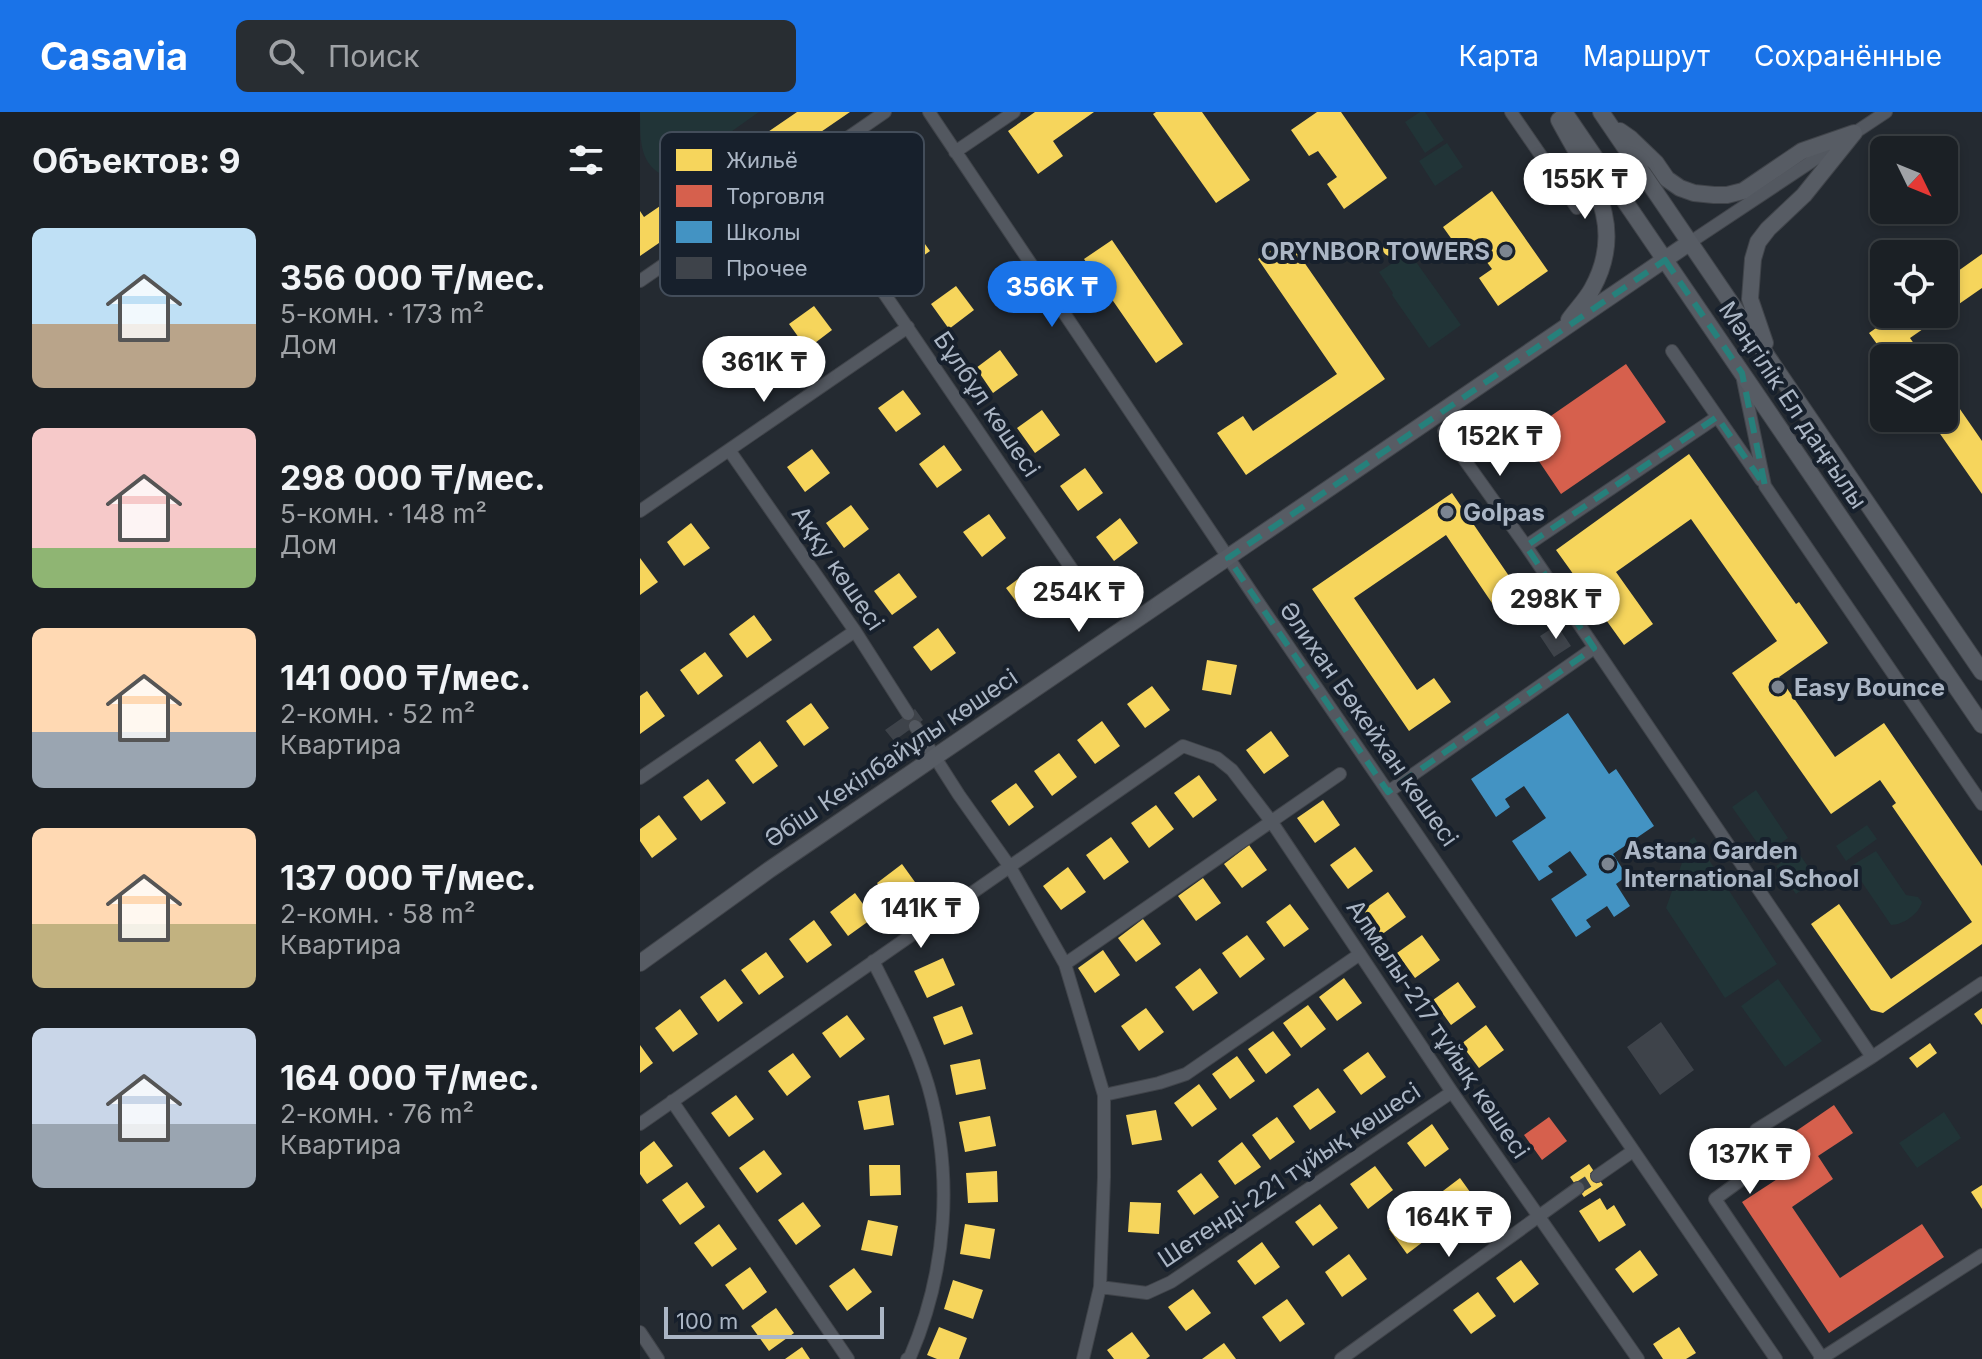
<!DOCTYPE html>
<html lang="ru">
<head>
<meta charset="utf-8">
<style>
	body { margin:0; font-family:Inter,sans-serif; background:#282d32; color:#f1f3f6; height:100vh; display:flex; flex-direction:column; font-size:30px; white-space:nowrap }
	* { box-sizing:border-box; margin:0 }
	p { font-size:26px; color:#a0a3a7 }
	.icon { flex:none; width:44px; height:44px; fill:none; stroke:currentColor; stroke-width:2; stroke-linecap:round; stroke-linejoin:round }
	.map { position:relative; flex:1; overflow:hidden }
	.sheet { display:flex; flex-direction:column; background:#1b2025; width:640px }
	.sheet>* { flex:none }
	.needle { width:52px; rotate:133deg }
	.fabs { position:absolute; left:1230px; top:24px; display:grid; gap:16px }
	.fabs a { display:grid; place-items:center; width:88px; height:88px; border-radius:12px; background:#1b2025; box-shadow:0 4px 12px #0003,0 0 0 2px #393e42; font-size:40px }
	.scale { position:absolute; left:24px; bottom:20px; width:220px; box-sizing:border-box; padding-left:8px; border:4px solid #abb6c5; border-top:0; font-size:22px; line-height:28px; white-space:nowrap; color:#abb6c5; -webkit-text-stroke:6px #17202c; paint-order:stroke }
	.price { position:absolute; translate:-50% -68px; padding:0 18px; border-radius:28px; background:#fff; color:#222; font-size:26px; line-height:52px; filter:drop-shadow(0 2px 4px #0008) }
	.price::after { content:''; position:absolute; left:50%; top:48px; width:24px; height:18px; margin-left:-12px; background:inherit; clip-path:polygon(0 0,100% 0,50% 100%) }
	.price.current { background:#1a73e8; color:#fff }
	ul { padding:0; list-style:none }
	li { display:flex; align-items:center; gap:24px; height:200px; padding:0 32px }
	li span { display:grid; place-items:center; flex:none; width:224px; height:160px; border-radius:12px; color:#555 }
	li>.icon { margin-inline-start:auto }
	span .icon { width:96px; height:96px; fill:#fffc; stroke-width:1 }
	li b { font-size:34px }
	h2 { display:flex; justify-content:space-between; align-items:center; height:96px; padding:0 32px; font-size:34px }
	header { display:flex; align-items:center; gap:48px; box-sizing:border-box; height:112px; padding:0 40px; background:#1a73e8; color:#fff }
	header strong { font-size:38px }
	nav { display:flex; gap:44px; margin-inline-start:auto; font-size:28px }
	.search { width:560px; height:72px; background:#282d32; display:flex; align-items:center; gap:20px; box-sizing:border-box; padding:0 28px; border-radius:12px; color:#a0a3a7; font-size:30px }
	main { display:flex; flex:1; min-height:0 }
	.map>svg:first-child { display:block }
</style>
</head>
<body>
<header>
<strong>Casavia</strong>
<div class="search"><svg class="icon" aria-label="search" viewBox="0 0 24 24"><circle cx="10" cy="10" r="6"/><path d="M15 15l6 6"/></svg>Поиск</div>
<nav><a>Карта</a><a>Маршрут</a><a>Сохранённые</a></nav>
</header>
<main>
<section class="sheet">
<h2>Объектов: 9<svg class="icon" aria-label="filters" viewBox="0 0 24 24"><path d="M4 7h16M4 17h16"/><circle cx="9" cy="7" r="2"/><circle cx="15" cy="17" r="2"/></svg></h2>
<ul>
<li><span style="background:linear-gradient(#bfe0f5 60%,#b9a48a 0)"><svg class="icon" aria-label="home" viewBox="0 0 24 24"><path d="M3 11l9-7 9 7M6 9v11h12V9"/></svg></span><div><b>356 000 ₸/мес.</b><p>5-комн. · 173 m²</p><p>Дом</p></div></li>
<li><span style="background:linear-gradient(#f6c9c9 75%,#8fb573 0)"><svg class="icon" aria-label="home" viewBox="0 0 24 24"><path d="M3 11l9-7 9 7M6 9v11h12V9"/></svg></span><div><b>298 000 ₸/мес.</b><p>5-комн. · 148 m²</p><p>Дом</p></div></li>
<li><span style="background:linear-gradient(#ffd9b3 65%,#9aa5b1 0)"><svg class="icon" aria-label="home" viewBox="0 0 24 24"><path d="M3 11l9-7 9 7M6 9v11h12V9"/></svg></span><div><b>141 000 ₸/мес.</b><p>2-комн. · 52 m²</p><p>Квартира</p></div></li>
<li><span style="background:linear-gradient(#ffd9b3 60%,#c2b280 0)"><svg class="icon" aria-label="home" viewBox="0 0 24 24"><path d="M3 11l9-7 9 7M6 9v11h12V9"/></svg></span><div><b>137 000 ₸/мес.</b><p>2-комн. · 58 m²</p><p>Квартира</p></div></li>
<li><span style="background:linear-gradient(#c9d6e8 60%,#9aa5b1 0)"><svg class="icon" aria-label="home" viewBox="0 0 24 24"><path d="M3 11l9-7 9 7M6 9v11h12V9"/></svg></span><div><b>164 000 ₸/мес.</b><p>2-комн. · 76 m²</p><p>Квартира</p></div></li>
</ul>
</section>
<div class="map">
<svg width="1342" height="1247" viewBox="0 0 1342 1247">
	<rect width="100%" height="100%" fill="#242a31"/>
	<path fill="#213437" d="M0,0H119L27,65C0,54 0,31 0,0Z
		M780,0H785L804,28L785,41L765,10Z
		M807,31L823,55L795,74L779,49Z
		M769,140L821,213L789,236L752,183L753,181L739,160Z
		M1116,678L1148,726L1125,742L1092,695Z
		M1227,713L1237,727L1206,749L1196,734Z
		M1054,725L1137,852L1085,886L1026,796L1050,728Z
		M1157,739L1177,767L1156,782L1136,754Z
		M1236,739L1266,783L1278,785L1282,790C1279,802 1263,813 1251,813L1211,754Z
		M1138,867L1182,929L1145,955L1101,894Z
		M1304,1000L1321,1026L1277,1056L1259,1031Z"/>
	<path fill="#f6d55c" d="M157,0H210L0,144V99L4,105Z
		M395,0H454L413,29L423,44L398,62L368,19Z
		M516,0H562L610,68L576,91L513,2Z
		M677,0H701L747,66L704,97L687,72L697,65L678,39L669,44L651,18Z
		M852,79L908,159L858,194L839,166L852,157L835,134L823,143L803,115Z
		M272,114L290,139L265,157L247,133Z
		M648,127L745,267L606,363L577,321L603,304L613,319L697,262L618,147Z
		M472,128L543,232L516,251L444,147Z
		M743 137a7 7 0 1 1 14 0a7 7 0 1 1-14 0Z
		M1342,142V176L1270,226L1284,246H1247L1229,221L1256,202H1304V169Z
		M316,174L334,198L309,217L291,192Z
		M174,194L192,218L167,237L149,212Z
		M121,233L139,258L114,276L96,251Z
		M360,238L378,263L353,281L336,256Z
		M1304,274L1342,329V382L1289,306H1304Z
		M263,278L281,302L256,320L238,296Z
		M402,298L420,323L395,341L377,316Z
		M304,333L322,358L297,376L279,352Z
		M172,337L190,361L165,380L147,355Z
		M1049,342L1156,492L1159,490L1188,531L1139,565L1195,645L1244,611L1342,754V832L1243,901L1231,898L1171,812L1199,792L1251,867L1332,810L1252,694L1256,691L1240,668L1191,702L1092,561L1137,529L1051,407L976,460L1013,512L984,533L916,438Z
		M445,356L463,381L438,399L420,374Z
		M812,381L880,480L856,497L806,423L714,486L777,578L794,566L811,590L769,619L672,477Z
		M211,393L229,417L204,436L186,411Z
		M349,402L366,426L342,445L323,420Z
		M480,406L498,431L474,449L456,425Z
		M51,411L70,436L44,454L27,430Z
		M0,446L18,470L0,483Z
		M391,457L409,482L384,500L366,476Z
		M259,461L277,485L252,503L234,479Z
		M114,503L132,528L107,546L89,522Z
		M298,516L316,541L291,559L273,535Z
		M65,540L83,564L58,583L40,558Z
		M567,548L597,553L591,583L562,578Z
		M512,574L530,598L505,616L487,592Z
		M7,579L25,604L0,622V584Z
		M171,591L189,616L164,634L146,609Z
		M462,609L480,634L455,652L437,628Z
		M631,619L649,644L624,662L606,638Z
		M120,629L138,654L113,672L95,648Z
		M419,641L437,665L412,684L394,659Z
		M559,663L577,688L553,706L534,681Z
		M68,667L86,691L61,709L43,685Z
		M376,671L394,695L369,714L351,689Z
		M683,688L700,713L675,731L657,706Z
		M516,693L534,717L509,736L491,711Z
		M19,703L37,727L12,746L0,729V717Z
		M471,725L489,750L464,768L446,743Z
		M609,733L627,758L602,776L584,752Z
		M715,735L733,759L708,777L690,753Z
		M262,752L280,777L255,795L237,771Z
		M428,755L446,780L421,798L403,774Z
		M563,766L581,791L556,809L538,784Z
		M748,780L766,805L741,823L723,798Z
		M215,781L233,806L208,824L190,800Z
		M650,792L669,817L644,835L626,810Z
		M503,807L521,832L496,850L478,826Z
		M174,808L192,833L167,851L149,827Z
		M607,823L625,847L600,866L582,841Z
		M782,823L800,848L775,866L757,841Z
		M463,838L480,863L455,881L438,856Z
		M126,840L144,865L119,883L101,858Z
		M303,846L315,873L287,886L274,859Z
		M560,856L578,881L553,899L535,875Z
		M704,866L722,891L697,909L679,885Z
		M85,867L103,891L78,910L60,885Z
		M818,870L836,895L811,913L793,888Z
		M668,893L686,917L661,936L643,911Z
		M322,894L333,922L304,933L293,905Z
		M506,896L524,920L499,939L481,914Z
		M1342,896V913L1334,902Z
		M40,897L58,922L33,940L15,916Z
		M207,903L225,927L200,946L182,921Z
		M846,913L864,938L839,956L821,932Z
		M633,919L651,943L626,962L608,937Z
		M1290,931L1297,941L1277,956L1269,946Z
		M0,933L13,951L0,961Z
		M728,940L746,965L721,983L703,958Z
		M153,941L171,965L147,984L128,959Z
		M597,944L615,969L590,987L572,962Z
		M340,947L346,977L316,983L310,953Z
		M559,972L577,997L552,1015L534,991Z
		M678,976L696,1000L670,1018L653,994Z
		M96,983L114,1007L89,1025L71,1001Z
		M249,983L254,1013L224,1018L218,989Z
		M516,998L522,1028L492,1033L486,1003Z
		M350,1004L356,1034L325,1040L319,1010Z
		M637,1005L655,1030L630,1048L612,1023Z
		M792,1012L809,1037L785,1055L767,1031Z
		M14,1029L33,1054L7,1072L0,1062V1040Z
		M602,1030L621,1055L595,1073L578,1049Z
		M124,1038L142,1062L117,1081L99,1056Z
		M949,1052L963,1073L944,1085L930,1065Z
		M229,1053H260L261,1083L230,1084Z
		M735,1054L753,1078L728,1097L710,1072Z
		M357,1059L358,1090L328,1091L326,1061Z
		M561,1061L579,1085L554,1103L537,1079Z
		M820,1066L838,1091L813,1109L795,1085Z
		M47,1070L65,1095L40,1113L22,1088Z
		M1342,1073V1097L1331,1080Z
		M960,1086L967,1098L974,1093L986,1113L959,1130L939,1099Z
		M163,1090L181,1114L156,1133L138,1108Z
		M490,1090L521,1091L519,1122L488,1120Z
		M680,1092L698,1116L673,1134L655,1110Z
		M774,1099L792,1123L767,1142L749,1117Z
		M228,1108L258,1114L252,1144L221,1138Z
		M79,1112L97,1137L72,1155L54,1131Z
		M325,1112L355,1117L350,1147L320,1142Z
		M622,1130L640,1155L615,1173L597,1149Z
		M1000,1138L1018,1163L993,1181L975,1157Z
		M709,1142L727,1167L702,1185L685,1160Z
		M881,1148L899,1172L874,1191L856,1166Z
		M110,1155L127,1180L103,1198L85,1173Z
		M214,1156L232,1180L207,1199L189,1174Z
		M313,1168L343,1178L333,1207L304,1197Z
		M553,1177L571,1201L546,1219L528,1195Z
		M838,1180L856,1204L831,1222L813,1198Z
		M647,1187L665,1212L640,1230L622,1205Z
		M136,1196L154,1221L129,1239L111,1214Z
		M299,1215L327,1226L319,1247H297L287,1243Z
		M1039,1215L1056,1241L1046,1247H1023L1013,1232Z
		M492,1220L510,1244L506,1247H474L467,1238Z
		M584,1231L596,1247H562Z
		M162,1235L170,1247H145Z"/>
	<path fill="#d6604d" d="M986,252L1026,310L921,382L882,324Z
		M1194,993L1213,1021L1178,1044L1193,1067L1152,1095L1200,1166L1282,1112L1304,1145L1189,1221L1102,1090L1162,1051L1146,1026Z
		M909,1005L927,1029L902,1048L884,1023Z"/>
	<path fill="#4393c3" d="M928,601L969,662L976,657L1014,714L973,742L987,764L976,772L990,794L974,805L967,794L946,808L951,815L936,825L911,787L947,763L930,739L908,754L913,760L899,769L872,729L906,706L884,674L865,687L870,695L856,705L831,667Z"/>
	<path fill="#3e434a" d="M917,513L931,534L914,545L900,524Z
		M275,597L283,608L254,629L245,618Z
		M1021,910L1054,958L1020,983L987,935Z"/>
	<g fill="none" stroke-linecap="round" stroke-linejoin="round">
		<path stroke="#383f47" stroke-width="12" stroke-dasharray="12 6" stroke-linecap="butt" d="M938,1076L957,1064"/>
		<g stroke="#40444a" stroke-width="14">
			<path id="street" d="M289,0L614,484L1136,1247
				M871,0L937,96
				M315,40L374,0
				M1049,131L1246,0
				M214,137L442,472
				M0,169L245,0
				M1032,239L1121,368
				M1103,268L1125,374L1342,692
				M1077,305L886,434L1232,945
				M804,319L886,434
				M89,338L215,519L268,602
				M0,399L268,215
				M275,614L319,683L370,755L425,852L464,983V1065L460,1175L443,1247
				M0,666L215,519
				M748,680L954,536
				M233,849C253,889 275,930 288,973C314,1063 307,1159 270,1245L267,1247
				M425,852L700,662
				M464,983L519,971L546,962L720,842
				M32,989L208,1247
				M0,1012L543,634L577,646L592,658L631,709L812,980L998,1247
				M957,1064L993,1039
				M460,1175L507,1181L531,1170L812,980
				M0,1220L18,1247
				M1182,1246L1342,1143
				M701,1247L938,1076
				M1180,1247L1182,1246L1075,1087L1123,1052L1115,1031L1116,1018L1232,945L1342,871"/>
		</g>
		<g stroke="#40444a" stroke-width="18">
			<path id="secondary" d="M924,0L1342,613
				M961,0L1342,560
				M919,8C950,66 988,112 952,177C946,188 936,198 929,208
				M980,19L990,26L1016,51L1027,67L1040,76L1054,81L1074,83H1087L1103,79L1162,39L1214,21
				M1125,231L1110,187L1113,147L1118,130L1128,117L1164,83L1213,22
				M0,851L129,758L1049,131"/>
		</g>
		<use href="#street" stroke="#535860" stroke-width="12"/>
		<use href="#secondary" stroke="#575c64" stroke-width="16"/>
	</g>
	<path fill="none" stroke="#26807b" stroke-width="6" stroke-dasharray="16 10" stroke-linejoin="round" d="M1025,148L1102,261L1125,374L1077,305L886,434L954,536L748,680L588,446Z"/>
	<g fill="#7c8591" stroke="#17202c" stroke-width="3">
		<circle cx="866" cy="139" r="8"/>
		<circle cx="807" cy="400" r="8"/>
		<circle cx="1138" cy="575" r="8"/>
		<circle cx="968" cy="752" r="8"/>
	</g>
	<g text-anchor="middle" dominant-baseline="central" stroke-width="8" stroke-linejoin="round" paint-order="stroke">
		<g font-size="24" font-weight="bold" fill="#abb6c5" stroke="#17202c" text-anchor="start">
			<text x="850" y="139" text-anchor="end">ORYNBOR TOWERS</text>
			<text x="823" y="400">Golpas</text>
			<text x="1154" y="575">Easy Bounce</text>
			<text x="984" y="738">Astana Garden<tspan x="984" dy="28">International School</tspan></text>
		</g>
		<g font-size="24" fill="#abb6c5" stroke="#17202c">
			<text transform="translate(347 292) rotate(56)">Бұлбұл көшесі</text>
			<text transform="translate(1153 293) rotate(56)">Мәңгілік Ел даңғылы</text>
			<text transform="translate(198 456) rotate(56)">Аққу көшесі</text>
			<text transform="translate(729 612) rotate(55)">Әлихан Бөкейхан көшесі</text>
			<text transform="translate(251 646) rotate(-34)">Әбіш Кекілбайұлы көшесі</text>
			<text transform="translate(798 917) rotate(56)">Алмалы-217 тұйық көшесі</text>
			<text transform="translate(649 1063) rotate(-34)">Шетенді-221 тұйық көшесі</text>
		</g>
	</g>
	<rect x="20" y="20" width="264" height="164" rx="12" fill="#17202c" stroke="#434d5a" stroke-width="2"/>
	<rect x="36" y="37" width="36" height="22" fill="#f6d55c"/>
	<rect x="36" y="73" width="36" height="22" fill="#d6604d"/>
	<rect x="36" y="109" width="36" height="22" fill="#4393c3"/>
	<rect x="36" y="145" width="36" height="22" fill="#3e434a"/>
	<g font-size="22" fill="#abb6c5">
		<text x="86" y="56">Жильё</text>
		<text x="86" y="92">Торговля</text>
		<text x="86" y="128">Школы</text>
		<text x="86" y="164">Прочее</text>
	</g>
</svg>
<div class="fabs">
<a><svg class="needle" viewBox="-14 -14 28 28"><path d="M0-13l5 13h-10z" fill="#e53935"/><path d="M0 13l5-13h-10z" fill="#a0a3a7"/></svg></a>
<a><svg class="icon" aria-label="locate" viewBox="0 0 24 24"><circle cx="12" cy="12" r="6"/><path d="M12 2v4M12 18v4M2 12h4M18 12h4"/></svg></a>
<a><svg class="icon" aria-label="layers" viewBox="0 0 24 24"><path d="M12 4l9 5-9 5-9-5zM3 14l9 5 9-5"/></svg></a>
</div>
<div class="scale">100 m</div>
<b class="price" style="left:945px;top:109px">155K ₸</b>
<b class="price current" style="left:412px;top:217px">356K ₸</b>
<b class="price" style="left:124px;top:292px">361K ₸</b>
<b class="price" style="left:860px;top:366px">152K ₸</b>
<b class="price" style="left:439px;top:522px">254K ₸</b>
<b class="price" style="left:916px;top:529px">298K ₸</b>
<b class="price" style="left:281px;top:838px">141K ₸</b>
<b class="price" style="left:1110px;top:1084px">137K ₸</b>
<b class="price" style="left:809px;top:1147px">164K ₸</b>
</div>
</main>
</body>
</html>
